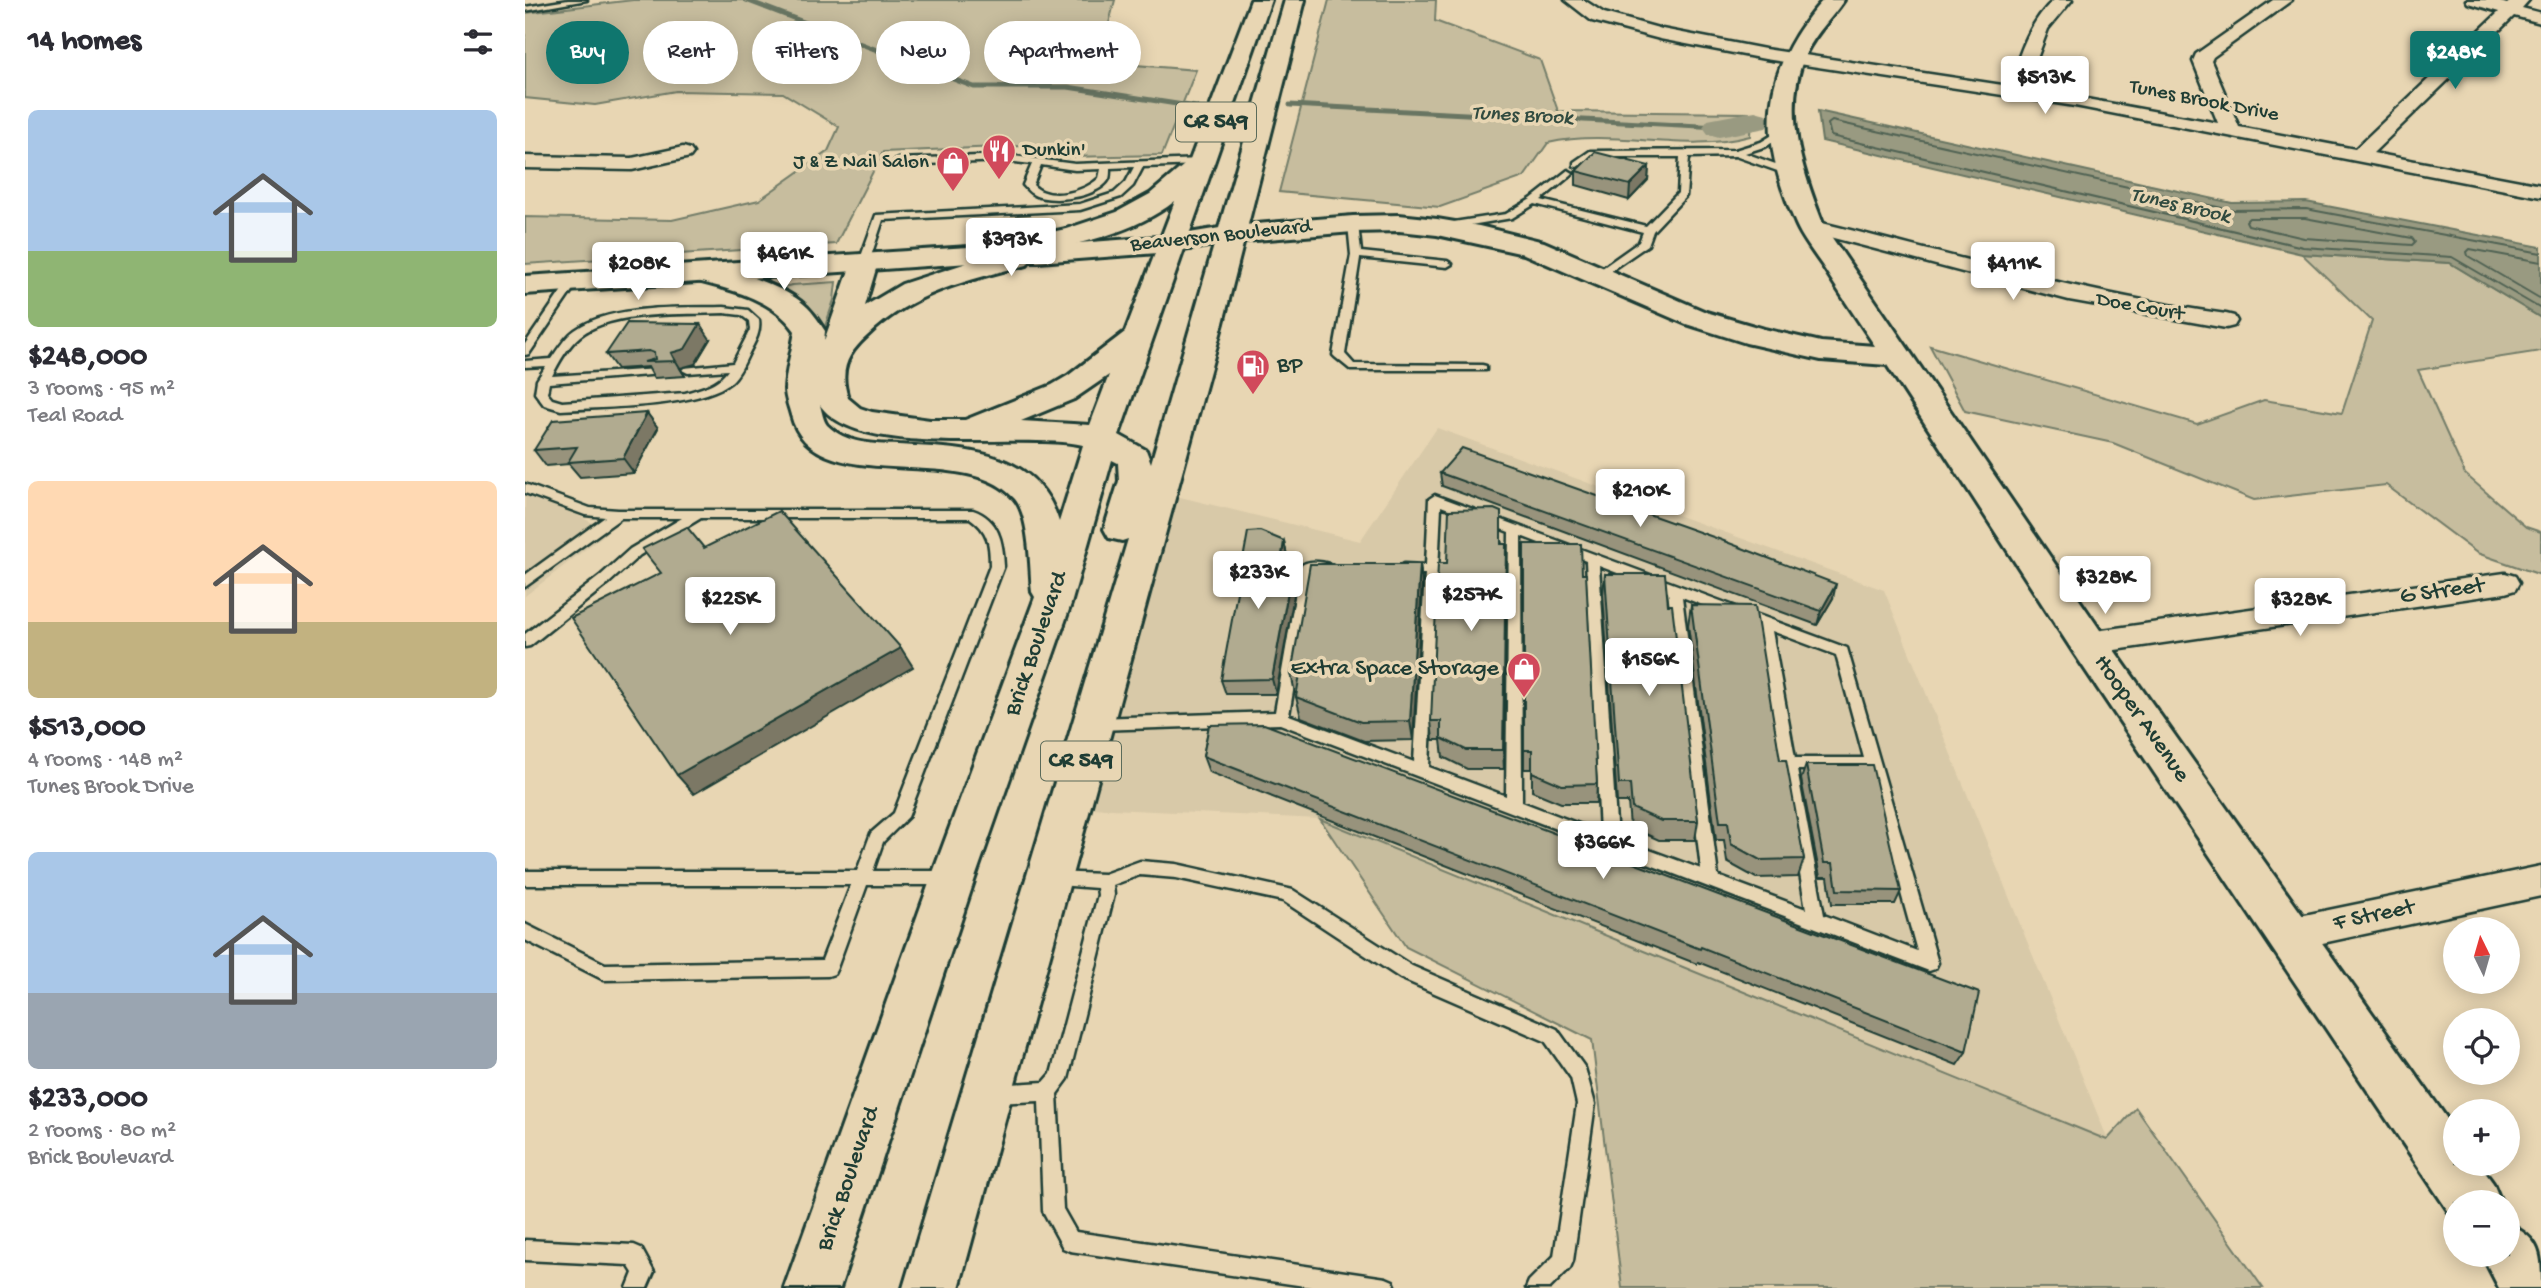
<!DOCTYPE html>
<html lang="en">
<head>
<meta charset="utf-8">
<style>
	body { margin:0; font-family:"Gochi Hand",sans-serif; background:#f2f2f3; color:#2b2b33; height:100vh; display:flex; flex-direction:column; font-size:26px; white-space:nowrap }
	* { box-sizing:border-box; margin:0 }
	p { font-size:23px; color:#7c7c81 }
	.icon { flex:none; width:38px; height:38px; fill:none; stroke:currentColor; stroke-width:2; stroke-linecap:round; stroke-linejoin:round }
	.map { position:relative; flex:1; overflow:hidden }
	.panel { display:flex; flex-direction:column; background:#fff; width:525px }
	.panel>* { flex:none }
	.banner { position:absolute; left:21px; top:21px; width:665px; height:63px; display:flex; gap:14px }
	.needle { width:46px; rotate:355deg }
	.fabs { position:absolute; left:1918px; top:917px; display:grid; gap:14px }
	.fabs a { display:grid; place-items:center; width:77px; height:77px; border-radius:50%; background:#fff; box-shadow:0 4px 18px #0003; font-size:35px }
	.price { position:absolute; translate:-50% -60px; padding:0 16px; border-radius:7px; background:#fff; color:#222; font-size:23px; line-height:46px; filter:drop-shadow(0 2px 4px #0008) }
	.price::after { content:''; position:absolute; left:50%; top:42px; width:21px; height:16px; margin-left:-10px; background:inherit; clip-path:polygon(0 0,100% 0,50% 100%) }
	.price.current { background:#0f766e; color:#fff }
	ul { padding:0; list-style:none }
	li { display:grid; align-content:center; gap:14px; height:371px; padding:0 28px }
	li span { display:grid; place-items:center; height:217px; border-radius:10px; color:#555 }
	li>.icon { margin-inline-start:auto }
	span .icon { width:126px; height:126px; fill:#fffc; stroke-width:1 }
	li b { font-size:30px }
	h2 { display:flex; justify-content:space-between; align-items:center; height:84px; padding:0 28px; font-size:30px }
	.tag { padding:0 24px; border-radius:32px; background:#fff; box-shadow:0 4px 18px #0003; font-size:24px; line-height:63px }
	.tag.current { background:#0f766e; color:#fff }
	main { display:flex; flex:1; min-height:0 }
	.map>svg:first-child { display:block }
</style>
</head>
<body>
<main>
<section class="panel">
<h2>14 homes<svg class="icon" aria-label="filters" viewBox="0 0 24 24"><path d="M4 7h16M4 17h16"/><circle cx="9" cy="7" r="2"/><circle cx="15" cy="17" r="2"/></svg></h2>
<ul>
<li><span style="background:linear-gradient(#a9c7e8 65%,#8fb573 0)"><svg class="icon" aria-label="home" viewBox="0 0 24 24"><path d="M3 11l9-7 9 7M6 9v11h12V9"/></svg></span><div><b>$248,000</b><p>3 rooms · 95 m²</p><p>Teal Road</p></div></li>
<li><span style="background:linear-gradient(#ffd9b3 65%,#c2b280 0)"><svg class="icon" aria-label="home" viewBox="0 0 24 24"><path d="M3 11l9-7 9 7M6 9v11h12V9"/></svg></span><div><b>$513,000</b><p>4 rooms · 148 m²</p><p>Tunes Brook Drive</p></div></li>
<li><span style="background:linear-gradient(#a9c7e8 65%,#9aa5b1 0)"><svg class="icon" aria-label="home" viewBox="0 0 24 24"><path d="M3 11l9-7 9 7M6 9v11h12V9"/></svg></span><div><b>$233,000</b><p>2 rooms · 80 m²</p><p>Brick Boulevard</p></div></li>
</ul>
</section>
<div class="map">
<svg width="2016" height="1288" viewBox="0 0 2016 1288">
	<rect width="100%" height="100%" fill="#e8d6b3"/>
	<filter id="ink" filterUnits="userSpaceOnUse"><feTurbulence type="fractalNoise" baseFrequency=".0143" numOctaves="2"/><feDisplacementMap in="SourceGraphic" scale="14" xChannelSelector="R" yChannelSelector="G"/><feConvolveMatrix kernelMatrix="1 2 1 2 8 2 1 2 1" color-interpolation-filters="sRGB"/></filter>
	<g filter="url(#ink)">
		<path fill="#d8c9a8" d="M912,428L1359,590L1583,1140L795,819L565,808L651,496L835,541Z
			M0,489L84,531L0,596Z"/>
		<path fill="#c7bd9e" stroke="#737d69" stroke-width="2" d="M108,0H590L574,62L671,70L637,155L543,157L496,146L358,152L311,244L0,264V217L147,220L234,200L303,151L314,127L258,93L151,91L70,105L0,98V13Z
			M804,0H911L910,21L1015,60L1033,111L1226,113L1225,136C1160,154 1090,128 1023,143L999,177L915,207L754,192Z
			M1777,254L1925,263L2016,318V351L1893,370L1940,474L2001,527L2016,532V575L1952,553L1861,485L1729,500L1588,443L1440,411L1405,346L1672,424L1739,400L1817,413L1847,321Z
			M311,282L309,300L297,335L253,288L267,285Z
			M795,819L1582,1140L1611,1108L1738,1288H1097L1067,1040L881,947Z"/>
		<path fill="#999a81" stroke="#687562" stroke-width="2" d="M1293,111L1707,203L1781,202L2016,247V318L1925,263L1777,254L1297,141Z"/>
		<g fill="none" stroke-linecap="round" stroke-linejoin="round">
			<path stroke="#506253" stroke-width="2" d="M1724,218H1780L1887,238L1890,242L1887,245L1779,238L1723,225L1721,221Z
				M2016,253L1781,209L1706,210L1307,121L1303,124L1306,136L1778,247L1927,257L2016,309
				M2016,262L1945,249L1942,252L1943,256L2016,299"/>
			<path stroke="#687562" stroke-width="5" d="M221,0L449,87H543L671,107
				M765,105L1194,127"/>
			<path fill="#999a81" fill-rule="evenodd" d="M1230,111L1241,114L1246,121L1241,128L1194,137L1183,134L1178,127L1183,120Z"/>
			<g stroke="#1f3d34" stroke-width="5">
				<path id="lane" d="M43,0H62L0,11V7Z
					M1254,131L1261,133L1242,146L1220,153L1267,170V174H1261L1210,156L1164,157L1161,196L1128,231L1123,245L1075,278L1071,279L1066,276L1114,242L1118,232L1010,204L987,218L922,229L917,226L922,223L981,214L1006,199L1043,170L1048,173L1046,175L1016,200L1121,226L1153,193L1155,157H1067L1052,167L1049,166V162L1065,151L1210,150L1236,142Z
					M481,155L550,164L676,159L681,162L676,165L618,167L608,186L596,197L555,210L358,220L344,262L335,264L334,262L351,215L555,204L589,193L601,182L609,167L585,168C585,172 585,176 584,179C574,198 522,205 506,193C504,192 499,186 498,185L507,164L481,161L373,165L368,162L373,159ZM516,165L550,170L576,169L574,178C559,192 524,202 508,185Z
					M828,221L833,224L836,252L922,261L927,264L922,267L835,258L820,354L829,364L957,365L961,366V370H826L810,357L808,355L826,255L823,224Z
					M48,279L53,282L4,354L0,355V344L44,280Z
					M199,307L223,310L234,320C236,333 229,343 223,355C219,364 213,376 206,382C173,408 79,407 36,410L19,405L10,393L12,380L21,366L0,367V361L26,359C33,349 40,337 50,330C86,304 156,308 199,307ZM199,313L216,315L224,321L225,330L208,363L159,368L157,370L163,373L203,370C194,384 175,389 160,393L37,402L27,399L22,393L24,383L137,374V370L133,369L27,376C34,362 43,346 55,336C87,310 159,315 199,313Z
					M0,484L65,508L93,510H448C474,519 478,542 479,566L383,817L358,842L348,871H426L432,873L434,878L432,883L426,885H342L312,968L309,974L303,976L79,980L0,940V924L80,964L297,960L326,885H0V871H332L346,833L369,813L465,566C465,545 464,531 445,518H176L115,555L85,582L5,646L0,647V634L75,576L105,549L157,518H96L0,587V575L80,517L60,515L0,493Z
					M910,495L1322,648L1413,963L1410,969L1404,971L755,724L572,730L567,728L565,724L567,720L572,718L750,712L775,567C782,559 798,562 808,565L810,568L808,571L788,572L764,715L889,762L900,574H879L872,569L879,564L901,565L904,499ZM916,506L984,532L981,796L904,767ZM996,536L1061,561L1075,832L997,802ZM1074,566L1143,592L1176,869L1092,838ZM1157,597L1233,626L1281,909L1193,876ZM1247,631L1311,655L1339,758H1270ZM1272,770H1342L1392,951L1299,915Z
					M615,861L651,864L768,890L887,966L1032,1029L1060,1068L1070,1104L1048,1261L1045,1268L1025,1288H1001L1004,1281L1029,1256L1052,1104L1046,1078L1020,1041L875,978L758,901L651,878L615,875L588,885L589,895L543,1079L532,1094L538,1209L551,1232L861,1278L868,1281L871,1288H793L545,1251L538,1248L518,1211L514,1101L470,1103L463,1100L461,1094L463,1088L470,1085L519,1082L526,1074L573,895L572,888L520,884L518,879L520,874L526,872L579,874Z
					M0,1240L109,1245L116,1248L129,1272L122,1288H102L108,1273L103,1265L0,1260Z"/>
			</g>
			<g stroke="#1f3d34" stroke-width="5">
				<path id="street" d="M1040,0H1059L1079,13L1137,29L1240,49L1484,86C1494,56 1504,21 1529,0H1547L1523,29L1501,88L1693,123L1668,61L1671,54L1748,0H1767L1688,57L1686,61L1714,127L1830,149L1974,12L1943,3L1941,0H1968L1982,4L1987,0H2004L1997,8L2016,13V23L1989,16L1848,153L2016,185V197L1550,106L1240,59L1135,39L1067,21Z
					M158,147L165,149L168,153L165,157L107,170L0,168V156L107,158Z
					M1285,220C1424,254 1559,294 1701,314L1709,316L1712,321L1709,326L1701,328L1544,300L1278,230L1275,226L1278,222Z
					M1980,573L1990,576L1994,583L1990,590L1980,593L1563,654L1552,651L1548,643L1552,635L1563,632Z
					M2016,866V896L1765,950L1752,946L1747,934L1752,922L1765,918Z"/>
			</g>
			<g stroke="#1f3d34" stroke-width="6">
				<path id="secondary" d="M1298,0H1319C1307,18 1291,32 1281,53C1256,110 1277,171 1299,226L1577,633L1930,1130V1164H1954L1968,1183L1976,1202H1930V1221L1549,653L1362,365L1296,360L1221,343L1161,324L999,254L912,235L874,231L828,232L707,242L646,252L513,262H459L0,294V276L459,246H513L646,236L707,226L828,216L874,215L912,219L954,226L1019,242L1181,312L1239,329L1296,342L1350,346C1332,319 1314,292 1297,265C1288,252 1277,238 1271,224C1233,138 1234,71 1298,0Z
					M1983,1224C2016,1239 2016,1254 2016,1288H1974L1957,1255H1983Z"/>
			</g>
			<g stroke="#1f3d34" stroke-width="6">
				<path id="primary" d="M726,0H746L594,435L621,450L626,463L760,0H780L698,323L434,1288H378L603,539L597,541L584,538L579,529L594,481L593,463L587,460L546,604L450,878L315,1288H259L406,878L510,597L507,592C505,569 505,515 489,498C438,440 288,501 266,415C264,407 260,398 260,389C261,370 267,350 270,331C247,297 202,289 165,279L161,273L165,267C190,261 255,285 275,301C286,309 293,320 300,331L299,341L329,256L339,254L349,256L353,262L340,306L377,284L451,260L445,254L449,248L541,229L592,212L625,194L665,160ZM650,201L600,332L544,375L527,385L440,420H405L347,412L335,408L323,398C314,370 322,354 342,336C387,292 443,280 502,265L506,259L502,254C553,244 608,234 650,201ZM584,375L565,425L496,421L549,399ZM295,405C335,461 495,431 558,445L534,522C511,448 438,449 373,445C348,444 321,444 302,425C298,420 297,412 295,405Z"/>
			</g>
			<use href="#lane" fill="#e8d6b3" fill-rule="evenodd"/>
			<use href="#street" fill="#e8d6b3" fill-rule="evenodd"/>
			<use href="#secondary" fill="#e8d6b3" fill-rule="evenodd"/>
			<use href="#primary" fill="#e8d6b3" fill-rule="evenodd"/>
		</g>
		<path fill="#98937c" stroke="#1f3d34" stroke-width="2" d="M1124,166L1123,180L1104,200L1051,185V171Z
			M185,339L170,364L155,368L160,376L129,378L123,367L92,369L81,354Z
			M122,413L133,428L109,473L55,477L44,464L21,466L9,450Z
			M915,473L1308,598L1292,625L917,486Z
			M759,541L762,556L760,569H767L771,584L751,694H701L696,680Z
			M977,544L981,564L979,769H942L918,757L916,740H908L906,721Z
			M999,544L1057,574L1072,784L1071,803H1036L1007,791V769H999Z
			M895,564L897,583L888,740L839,741L776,717L771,697L772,693H770L766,674Z
			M1080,574L1143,605L1173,821L1170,840H1134L1105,827L1103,802H1092L1078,594Z
			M1166,605L1255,760L1279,859L1273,877L1231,878L1202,862L1199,840H1191L1163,625Z
			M684,725L1441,1052L1432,1065L1173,962L1172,964L684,772L678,756Z
			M1281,765L1376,891L1370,904H1307L1303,877H1295L1276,779Z"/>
		<path fill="#7c7865" stroke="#1f3d34" stroke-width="2" d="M1124,166L1123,180L1104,200L1105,185Z
			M175,324L185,339L170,364L155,368L160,376L146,353Z
			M122,413L133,428L109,473L98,458Z
			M759,541L762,556L758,584L755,569Z
			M981,544V564L979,769L978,750Z
			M895,564L897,583L888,740L885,721Z
			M767,569L771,584L751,694L747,679Z
			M1311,584L1308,598L1292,625L1296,611Z
			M376,648L388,667L169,794L152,775Z"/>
		<path fill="#b1ab90" stroke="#1f3d34" stroke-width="2" d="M1070,152L1124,166L1105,185L1051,171Z
			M102,323L175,324L160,349L146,353L150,361L119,362L130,359L129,353L124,351L81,354Z
			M122,413L98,458L43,462L52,447L9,450L28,420Z
			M937,448L1191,538L1311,584L1296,611L915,473Z
			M969,509L976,512V544H981L978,750H941L916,738V721H906L913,563H922L924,510Z
			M254,511L376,648L152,775L46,618L136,573L117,549L162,527L179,548Z
			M735,531L759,541L755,569H767L747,679L696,680L723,532Z
			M999,544H1056L1057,574H1061L1072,784L1037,785L1007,772V750H999Z
			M785,564H895L885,721L836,722L771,697L775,674H766Z
			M1080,574H1140L1143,605H1147L1173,821H1136L1107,808L1105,784H1094Z
			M1166,605L1230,606L1255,760H1261L1279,859L1235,860L1206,844L1203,822H1195Z
			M739,724L1454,993L1441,1052L1176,947L1175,949L678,756L684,725Z
			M1281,765H1347L1376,891L1312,890L1308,863H1299Z"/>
	</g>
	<defs>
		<g id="restaurant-pin" transform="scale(1.75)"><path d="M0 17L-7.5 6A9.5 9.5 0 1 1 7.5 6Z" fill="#d1495b" stroke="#e8d6b3"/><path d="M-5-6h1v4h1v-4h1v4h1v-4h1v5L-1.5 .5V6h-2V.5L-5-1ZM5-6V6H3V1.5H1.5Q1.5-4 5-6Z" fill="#fff"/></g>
		<g id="shop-pin" transform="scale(1.75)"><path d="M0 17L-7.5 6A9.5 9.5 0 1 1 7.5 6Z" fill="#d1495b" stroke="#e8d6b3"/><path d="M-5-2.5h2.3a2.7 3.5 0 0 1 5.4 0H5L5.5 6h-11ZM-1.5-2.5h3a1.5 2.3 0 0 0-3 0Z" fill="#fff"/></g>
		<g id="fuel-pin" transform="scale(1.75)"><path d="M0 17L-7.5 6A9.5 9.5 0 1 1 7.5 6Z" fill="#d1495b" stroke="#e8d6b3"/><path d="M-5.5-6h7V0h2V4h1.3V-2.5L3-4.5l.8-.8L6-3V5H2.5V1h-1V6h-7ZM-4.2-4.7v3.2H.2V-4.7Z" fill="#fff"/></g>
	</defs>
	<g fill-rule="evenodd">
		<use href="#restaurant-pin" x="474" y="151"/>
		<use href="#shop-pin" x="428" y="163"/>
		<use href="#fuel-pin" x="728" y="366"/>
		<use href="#shop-pin" x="999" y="669"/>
	</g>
	<g text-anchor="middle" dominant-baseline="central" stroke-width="7" stroke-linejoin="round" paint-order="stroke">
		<g font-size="21" fill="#1f3d34" stroke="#e8d6b3">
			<text transform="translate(1679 102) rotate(11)">Tunes Brook Drive</text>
			<text transform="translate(696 237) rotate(-6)">Beaverson Boulevard</text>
			<text transform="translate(1615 308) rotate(10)">Doe Court</text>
		</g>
		<g font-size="21" font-style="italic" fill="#314b40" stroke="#e8d6b3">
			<text transform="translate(997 117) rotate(3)">Tunes Brook</text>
			<text transform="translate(1655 207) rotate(13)">Tunes Brook</text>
		</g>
		<g font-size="21" fill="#1f3d34" stroke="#e8d6b3" text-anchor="start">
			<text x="498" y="151">Dunkin'</text>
			<text x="404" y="163" text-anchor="end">J &amp; Z Nail Salon</text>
		</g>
		<g fill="#e8d6b3" stroke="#5b6b5a" stroke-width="2">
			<rect x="651" y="102.5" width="80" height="39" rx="5"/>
			<rect x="516" y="741.5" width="80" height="39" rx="5"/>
		</g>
		<g font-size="23" font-weight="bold" fill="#1f3d34">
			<text x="691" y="122">CR 549</text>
			<text x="556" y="761">CR 549</text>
		</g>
		<g font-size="24" fill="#1f3d34" stroke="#e8d6b3" text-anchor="start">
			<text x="752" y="366">BP</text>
			<text x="974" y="669" text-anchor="end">Extra Space Storage</text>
		</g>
		<g font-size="24" fill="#1f3d34" stroke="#e8d6b3">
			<text transform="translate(1917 592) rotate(-8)">G Street</text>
			<text transform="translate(512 644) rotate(-71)">Brick Boulevard</text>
			<text transform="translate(1616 719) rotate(55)">Hooper Avenue</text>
			<text transform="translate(1849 916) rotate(-12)">F Street</text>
			<text transform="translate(324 1179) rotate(-71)">Brick Boulevard</text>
		</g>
	</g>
</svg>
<div class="fabs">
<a><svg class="needle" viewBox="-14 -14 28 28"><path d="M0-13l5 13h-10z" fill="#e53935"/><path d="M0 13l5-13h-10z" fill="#7c7c81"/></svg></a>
<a><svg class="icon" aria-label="locate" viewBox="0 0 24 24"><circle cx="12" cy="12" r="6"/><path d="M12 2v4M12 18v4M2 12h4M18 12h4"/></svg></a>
<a>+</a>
<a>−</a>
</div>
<b class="price current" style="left:1930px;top:91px">$248K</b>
<b class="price" style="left:1520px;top:116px">$513K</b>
<b class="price" style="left:486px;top:278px">$393K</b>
<b class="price" style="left:259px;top:292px">$461K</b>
<b class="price" style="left:113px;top:302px">$208K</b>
<b class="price" style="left:1488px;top:302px">$411K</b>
<b class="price" style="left:1115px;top:529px">$210K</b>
<b class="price" style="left:733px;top:611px">$233K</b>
<b class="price" style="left:1580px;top:616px">$328K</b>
<b class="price" style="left:946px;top:633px">$257K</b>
<b class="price" style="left:205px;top:637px">$225K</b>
<b class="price" style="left:1775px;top:638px">$328K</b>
<b class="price" style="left:1124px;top:698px">$156K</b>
<b class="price" style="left:1078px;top:881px">$366K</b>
<div class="banner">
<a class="tag current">Buy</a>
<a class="tag">Rent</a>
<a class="tag">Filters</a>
<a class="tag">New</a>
<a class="tag">Apartment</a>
</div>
</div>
</main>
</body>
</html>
